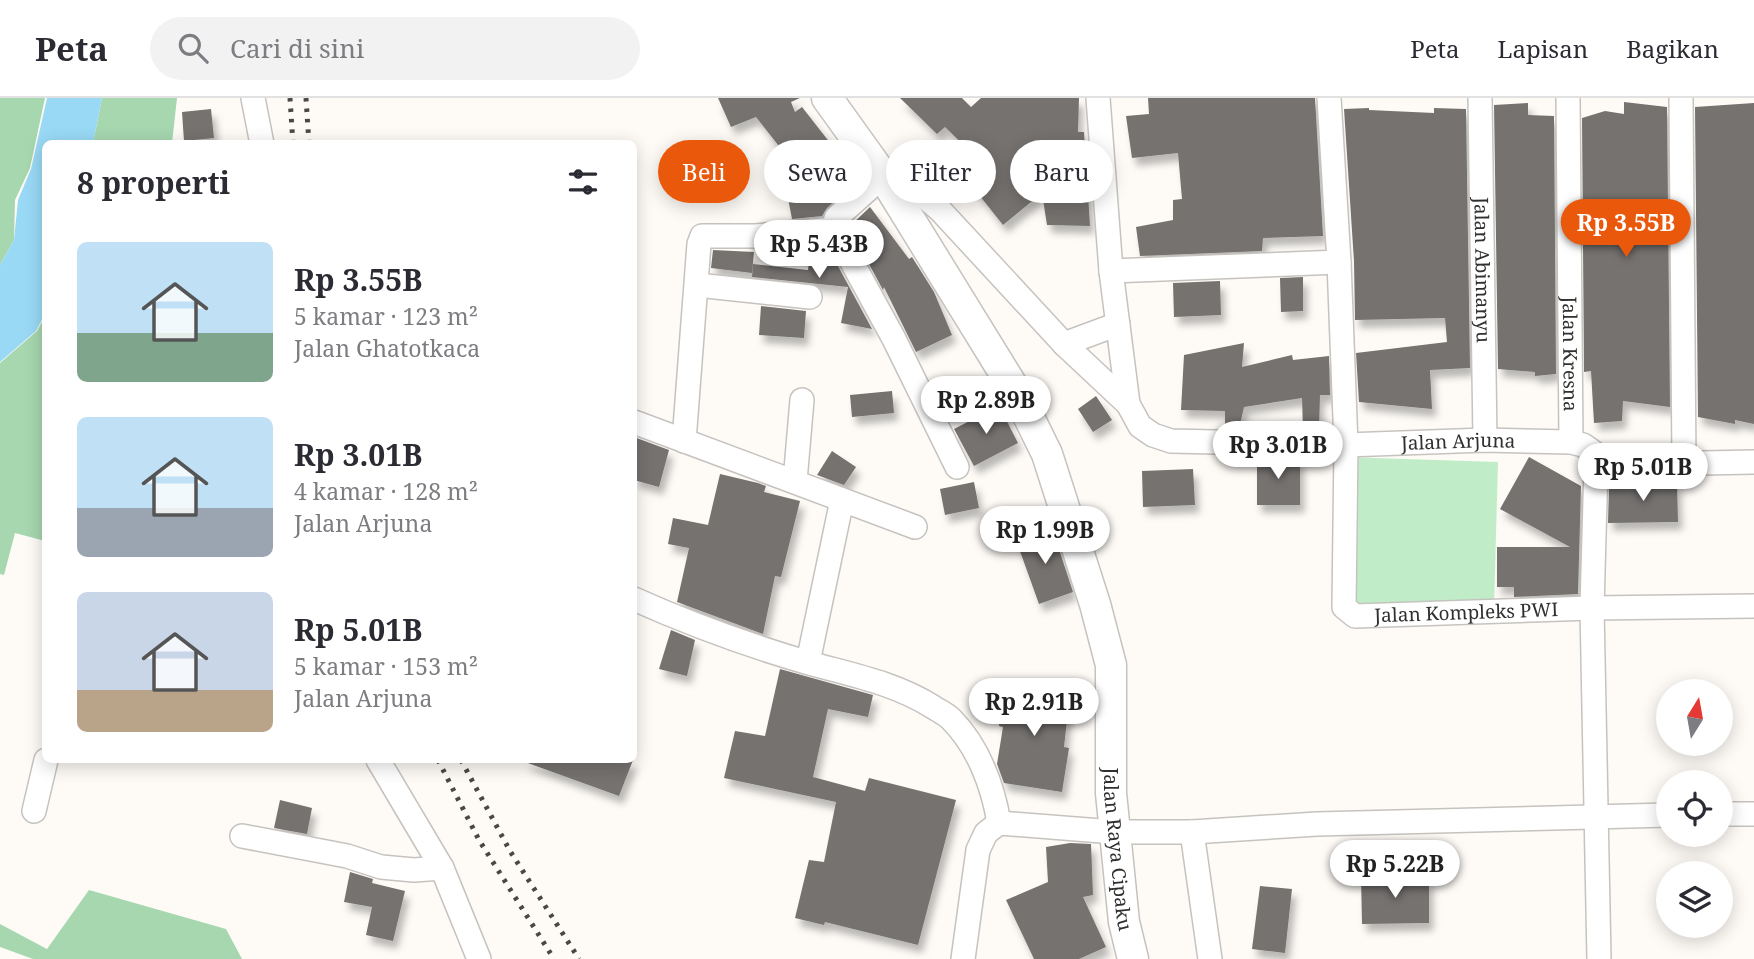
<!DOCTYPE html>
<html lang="id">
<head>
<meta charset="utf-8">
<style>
	body { margin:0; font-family:"Noto Serif",serif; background:#f2f2f3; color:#2b2b33; height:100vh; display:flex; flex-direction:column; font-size:26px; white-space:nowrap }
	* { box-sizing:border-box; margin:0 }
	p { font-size:23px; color:#7c7c81 }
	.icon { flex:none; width:38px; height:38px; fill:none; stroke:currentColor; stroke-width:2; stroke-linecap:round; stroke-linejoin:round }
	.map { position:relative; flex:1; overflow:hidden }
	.panel { position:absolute; left:42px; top:42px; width:595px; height:623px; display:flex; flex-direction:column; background:#fff; border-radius:10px; box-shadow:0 4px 18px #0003 }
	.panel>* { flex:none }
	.banner { position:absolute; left:658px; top:42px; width:665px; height:63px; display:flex; gap:14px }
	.needle { width:46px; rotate:11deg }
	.fabs { position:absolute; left:1656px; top:581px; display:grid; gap:14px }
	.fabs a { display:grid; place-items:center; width:77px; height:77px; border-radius:50%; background:#fff; box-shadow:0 4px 18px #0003; font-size:35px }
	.price { position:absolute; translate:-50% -60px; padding:0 16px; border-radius:24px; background:#fff; color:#222; font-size:23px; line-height:46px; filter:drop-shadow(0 2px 4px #0008) }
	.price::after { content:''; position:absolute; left:50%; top:42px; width:21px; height:16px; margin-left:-10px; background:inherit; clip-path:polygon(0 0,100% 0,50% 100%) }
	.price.selected { background:#ea580c; color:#fff }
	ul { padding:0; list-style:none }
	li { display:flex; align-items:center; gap:21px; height:175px; padding:0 35px }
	li span { display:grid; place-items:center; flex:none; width:196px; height:140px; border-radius:10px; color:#555 }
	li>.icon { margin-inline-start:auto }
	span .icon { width:84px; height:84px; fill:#fffc; stroke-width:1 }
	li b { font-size:30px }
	h2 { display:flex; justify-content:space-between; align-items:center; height:84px; padding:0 35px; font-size:30px }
	.chip { padding:0 24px; border-radius:32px; background:#fff; box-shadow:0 4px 18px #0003; font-size:24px; line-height:63px }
	.chip.selected { background:#ea580c; color:#fff }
	header { display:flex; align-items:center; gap:42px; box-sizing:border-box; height:98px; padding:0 35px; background:#fff; border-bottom:2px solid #e1e1e2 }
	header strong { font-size:33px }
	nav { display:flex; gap:38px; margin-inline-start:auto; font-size:24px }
	.search { width:490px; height:63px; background:#f2f2f3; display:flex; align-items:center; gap:18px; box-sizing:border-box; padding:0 24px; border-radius:38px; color:#7c7c81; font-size:26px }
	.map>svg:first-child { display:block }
</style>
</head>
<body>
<header>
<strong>Peta</strong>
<div class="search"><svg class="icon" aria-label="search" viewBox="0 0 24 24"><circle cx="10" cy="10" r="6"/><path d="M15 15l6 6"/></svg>Cari di sini</div>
<nav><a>Peta</a><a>Lapisan</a><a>Bagikan</a></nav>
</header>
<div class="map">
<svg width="1754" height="861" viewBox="0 0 1754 861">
	<defs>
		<filter id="shadow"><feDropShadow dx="4.5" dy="8" stdDeviation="3.5" flood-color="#0004"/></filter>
	</defs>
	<rect width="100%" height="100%" fill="#fefbf7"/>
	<path fill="#c0edc7" d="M1343,359L1498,364L1494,510L1345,509Z"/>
	<path fill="#a6d7af" d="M0,0H45L30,70L15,102L14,142L0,167Z
		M102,0H177L172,45H93Z
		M45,218V443L15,435L4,477L0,476V265L37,233Z
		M89,792L226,831L242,861H33L0,849V826L47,851Z"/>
	<path fill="#99d9f5" d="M47,0H102L93,45L46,46L45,216L36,233L0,264V167L14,142L18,102L31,71Z"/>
	<path fill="#75726f" filter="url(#shadow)" d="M718,0H800L791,4L795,14L802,9L845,64L850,88L827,110L822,118L792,121L787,95L812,90L756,19L731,29Z
		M900,0H962L971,9L981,0H1079L1078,34H1084L1090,128L1047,127L1042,95L1003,127L964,78L980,63L945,29L937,36Z
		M1148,0H1315L1323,138L1263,140L1262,153L1140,158L1136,129L1173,122V102L1182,101L1178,55L1132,60L1126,18L1149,16Z
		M1624,4L1667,9L1670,309L1623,303L1622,323L1594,325L1591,273L1584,274L1582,20L1605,13L1624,16Z
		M1528,5V17L1554,18L1556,276L1535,278V274L1498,271L1494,7Z
		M1754,5V326L1735,322V326L1698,319L1695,9Z
		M1369,10V12L1434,15V10L1466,11L1470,270L1430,272L1432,311L1359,304L1356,255L1447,244L1445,220L1355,222L1354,163L1344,11Z
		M211,11L214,40L184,43L182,14Z
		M870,109L909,161L912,159L934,194L952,237L916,254L884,189L883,192L849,129Z
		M826,146L872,231L841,225L848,189L752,179L753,166L808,172L811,147Z
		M713,152L754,154L752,175L711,170Z
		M1303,179V213L1281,214L1280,180Z
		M1220,183L1221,217L1174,219L1173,185Z
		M761,208L806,213L804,240L759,237Z
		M1244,245L1242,269L1292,257L1293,262L1329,258L1330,297H1320L1319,332H1303L1302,300L1244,309L1239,331L1225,330V313L1181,312L1184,257Z
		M892,293L894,315L852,319L850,297Z
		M1096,298L1112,322L1093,334L1078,311Z
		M999,308L1018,345L974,368L954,331Z
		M634,339L669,352L659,389L634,382Z
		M832,353L856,369L844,387L817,377Z
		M1257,359L1300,360V407H1257Z
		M1529,359L1581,388L1578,496L1514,499V489H1497V449H1570L1500,411Z
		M1193,371L1195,407L1143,409L1142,373Z
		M720,376L758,385L766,388L764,394L800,403L781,479L775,478L763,536L677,504L689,450L668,446L673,420L708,427Z
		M974,384L979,410L945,417L940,391Z
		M1677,385L1678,424L1608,425L1609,386Z
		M1052,430L1073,494L1039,506L1016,442Z
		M671,532L695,542L687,578L659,571Z
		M780,571L873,597L868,619L828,611L813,679L865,693L869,680L956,702L918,847L825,824L824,827L795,820L809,762L824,764L836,704L724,680L735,633L765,638Z
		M1004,587L1070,595L1064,649L1069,650L1062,694L1004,685L997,666L1003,629L999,628Z
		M526,662H633L619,698L525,664Z
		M280,702L312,710L307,736L274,730Z
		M1070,745L1091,746L1093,797L1083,799L1106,849L1079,861H1034L1006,802L1048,784L1046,749Z
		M350,774L373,781L372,785L405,793L393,843L366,837L372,809L344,804Z
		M1392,777V781H1429V825L1362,826L1361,778Z
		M1260,788L1292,791L1285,855L1252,851Z"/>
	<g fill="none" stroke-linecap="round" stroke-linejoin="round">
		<g stroke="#c6c3bf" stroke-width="26">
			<g id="minor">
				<path d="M253,0L262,46"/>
				<path d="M1098,0L1111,173L1128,306"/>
				<path id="s1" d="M1329,0L1339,164L1346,347L1344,509L1355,518L1592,510L1754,508"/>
				<path id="s2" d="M1480,0L1485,342"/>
				<path id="s3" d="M1568,0L1571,344"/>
				<path d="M1681,0L1684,365"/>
				<path d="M834,131L894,241L957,369"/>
				<path d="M1111,173L1339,164"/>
				<path d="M697,187L810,199"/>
				<path d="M1064,246L1118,226"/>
				<path d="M634,324L915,429"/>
				<path id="s4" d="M684,343L699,146L702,138H755L834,131L836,120L883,78L903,80L940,112L1064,246L1128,306L1140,328L1153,337L1171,343L1346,347L1485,342L1571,344L1583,347L1593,354L1596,367L1592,510L1599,861"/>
				<path d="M1596,367L1754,364"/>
				<path d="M795,383L802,302"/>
				<path d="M634,501C690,526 750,548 809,565C852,577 895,585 933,609C939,613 946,616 951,621C978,648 993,688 999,725"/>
				<path d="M808,564L842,402"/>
				<path d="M378,662L442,770L479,861"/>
				<path d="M34,713L46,662"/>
				<path d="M1720,716H1754"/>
				<path d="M1192,734L1210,861"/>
				<path d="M242,738L347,758L381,769L414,772L442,770"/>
				<path d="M963,861L978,752L986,735L999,725L1114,734H1192L1317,726L1668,717"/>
			</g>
		</g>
		<g stroke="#c6c3bf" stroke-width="33">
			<g id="tertiary">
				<path id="s5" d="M827,0L883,78L1018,297L1047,356L1095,506L1111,567V695L1124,824L1133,861"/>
			</g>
		</g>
		<use href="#minor" stroke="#fff" stroke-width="23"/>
		<use href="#tertiary" stroke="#fff" stroke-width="30"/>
		<path stroke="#4a4847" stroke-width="5" stroke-dasharray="3.5 7" stroke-linecap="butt" d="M290,0L293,46
			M306,0L309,46
			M438,662L479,742L554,861
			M461,662L510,753L579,861"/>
	</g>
	<g text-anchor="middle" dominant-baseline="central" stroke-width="7" stroke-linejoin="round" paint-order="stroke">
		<g font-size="19" fill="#31302f" stroke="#fefbf7">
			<text stroke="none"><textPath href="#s2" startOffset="172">Jalan Abimanyu</textPath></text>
			<text stroke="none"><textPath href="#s3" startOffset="256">Jalan Kresna</textPath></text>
			<text stroke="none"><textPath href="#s4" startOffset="1099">Jalan Arjuna</textPath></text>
			<text stroke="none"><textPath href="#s1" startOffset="635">Jalan Kompleks PWI</textPath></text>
			<text stroke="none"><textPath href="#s5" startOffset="824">Jalan Raya Cipaku</textPath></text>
		</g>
	</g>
</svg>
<div class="fabs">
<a><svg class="needle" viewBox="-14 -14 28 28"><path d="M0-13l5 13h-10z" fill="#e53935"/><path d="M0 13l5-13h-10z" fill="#7c7c81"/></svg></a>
<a><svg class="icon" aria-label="locate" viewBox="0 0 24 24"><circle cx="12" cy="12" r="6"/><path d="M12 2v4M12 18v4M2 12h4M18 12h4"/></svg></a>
<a><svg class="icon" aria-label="layers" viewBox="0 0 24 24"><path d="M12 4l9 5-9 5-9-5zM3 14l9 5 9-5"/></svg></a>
</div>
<b class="price selected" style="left:1626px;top:161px">Rp 3.55B</b>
<b class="price" style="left:819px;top:182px">Rp 5.43B</b>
<b class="price" style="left:986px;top:338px">Rp 2.89B</b>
<b class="price" style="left:1278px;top:383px">Rp 3.01B</b>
<b class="price" style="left:1643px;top:405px">Rp 5.01B</b>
<b class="price" style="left:1045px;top:468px">Rp 1.99B</b>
<b class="price" style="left:1034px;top:640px">Rp 2.91B</b>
<b class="price" style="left:1395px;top:802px">Rp 5.22B</b>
<div class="banner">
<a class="chip selected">Beli</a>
<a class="chip">Sewa</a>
<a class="chip">Filter</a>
<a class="chip">Baru</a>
</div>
<section class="panel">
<h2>8 properti<svg class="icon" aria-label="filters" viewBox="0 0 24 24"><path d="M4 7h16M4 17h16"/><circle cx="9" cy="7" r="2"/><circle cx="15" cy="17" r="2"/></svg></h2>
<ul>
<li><span style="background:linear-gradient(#bfe0f5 65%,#7fa58c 0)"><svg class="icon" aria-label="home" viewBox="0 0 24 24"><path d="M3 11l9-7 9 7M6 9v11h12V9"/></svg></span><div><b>Rp 3.55B</b><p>5 kamar · 123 m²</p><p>Jalan Ghatotkaca</p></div></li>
<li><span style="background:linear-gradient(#bfe0f5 65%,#9aa5b1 0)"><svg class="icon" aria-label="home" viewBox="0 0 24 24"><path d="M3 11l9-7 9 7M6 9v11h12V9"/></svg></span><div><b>Rp 3.01B</b><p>4 kamar · 128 m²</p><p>Jalan Arjuna</p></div></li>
<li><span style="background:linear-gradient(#c9d6e8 70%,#b9a48a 0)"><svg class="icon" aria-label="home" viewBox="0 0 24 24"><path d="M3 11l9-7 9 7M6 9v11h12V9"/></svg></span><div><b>Rp 5.01B</b><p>5 kamar · 153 m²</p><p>Jalan Arjuna</p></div></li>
</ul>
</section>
</div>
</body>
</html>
